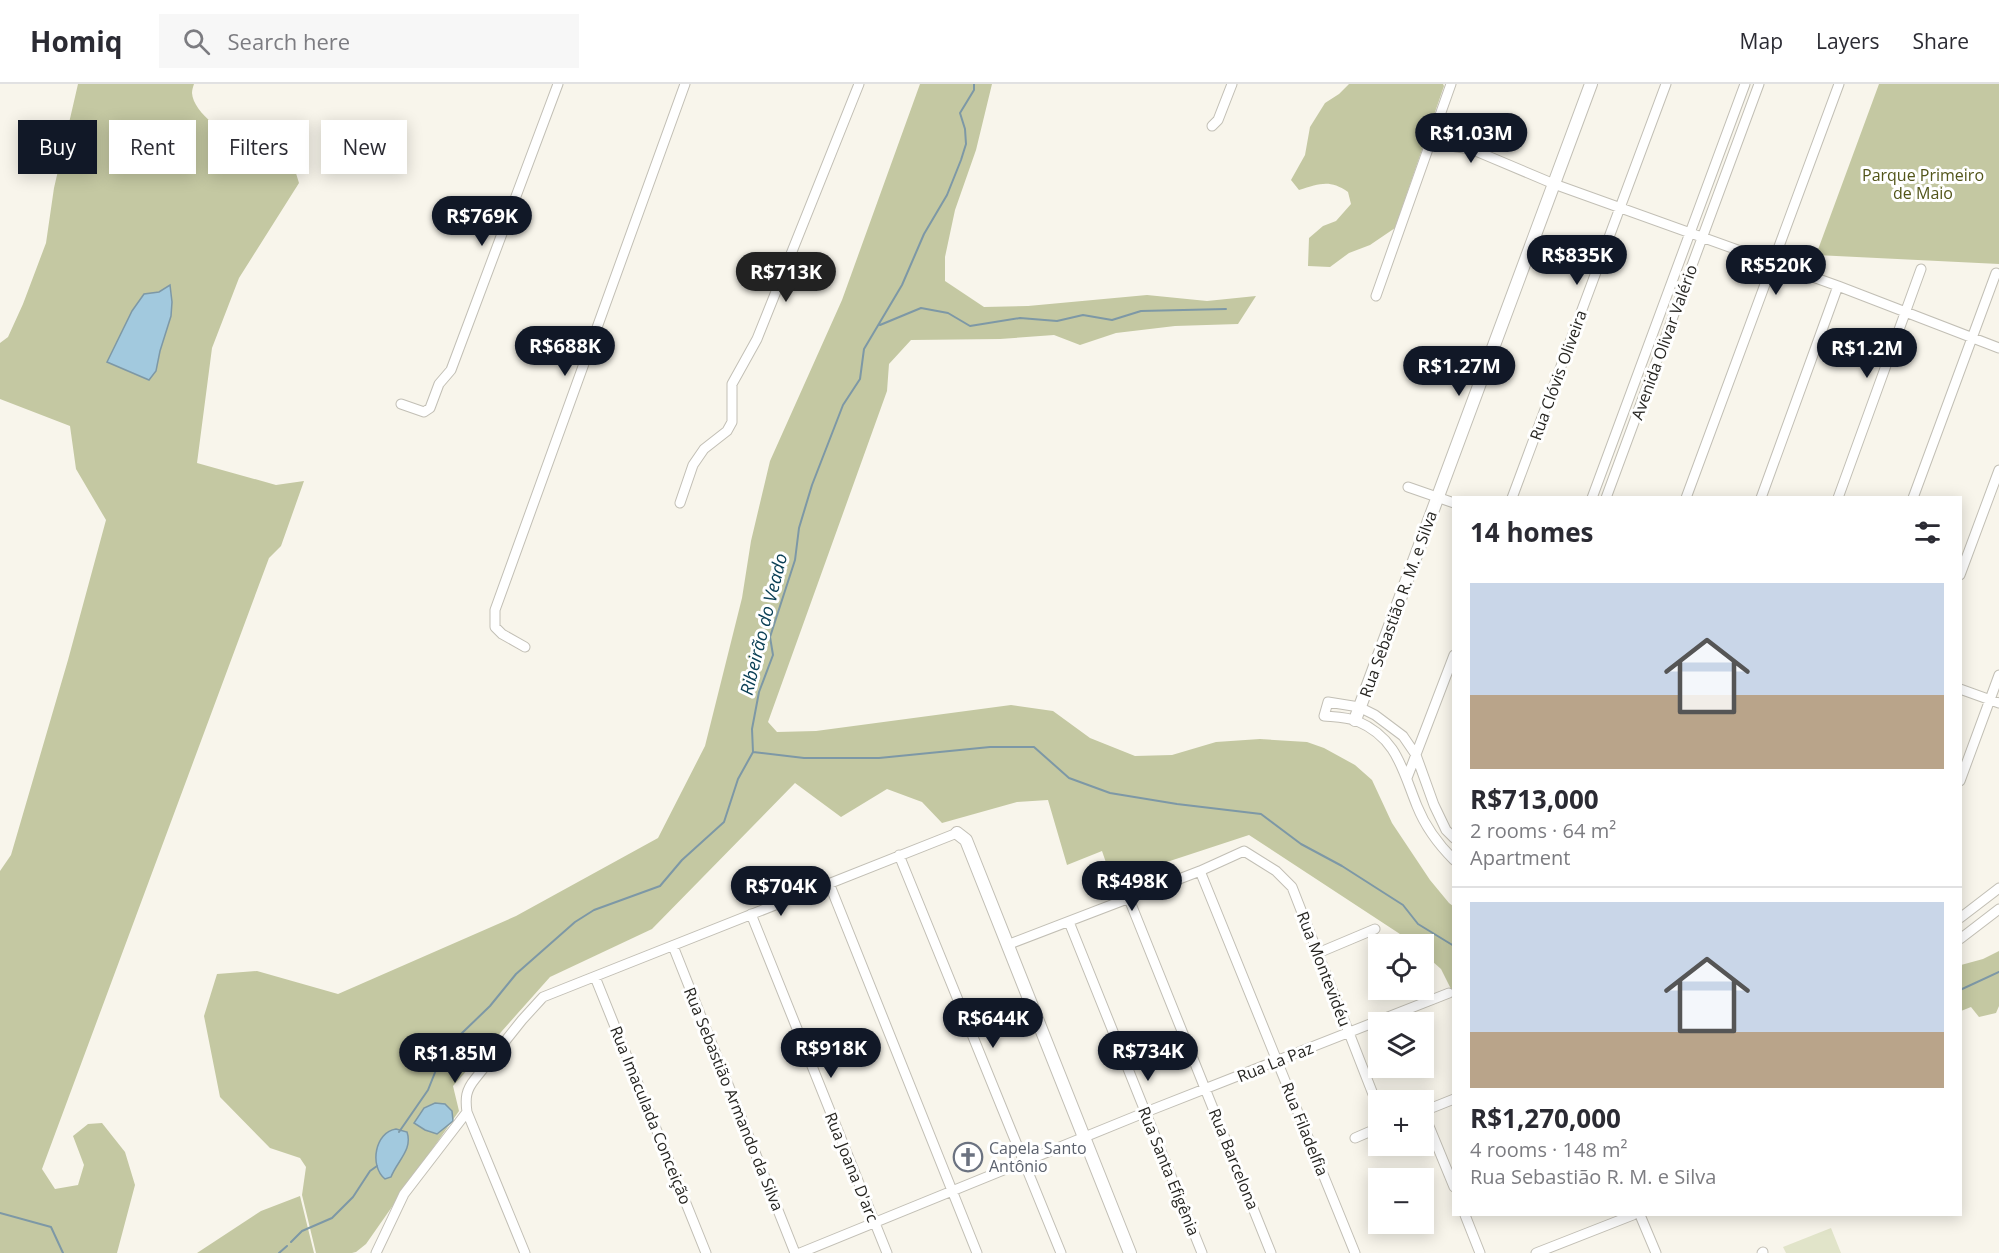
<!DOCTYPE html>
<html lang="en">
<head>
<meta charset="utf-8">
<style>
	body { margin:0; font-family:"Open Sans",sans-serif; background:#f7f7f7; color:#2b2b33; height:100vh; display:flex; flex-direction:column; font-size:22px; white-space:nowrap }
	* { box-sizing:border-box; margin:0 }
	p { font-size:20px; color:#7c7c81 }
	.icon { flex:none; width:33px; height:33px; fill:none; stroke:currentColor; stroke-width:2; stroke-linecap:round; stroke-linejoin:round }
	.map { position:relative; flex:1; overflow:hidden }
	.panel { position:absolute; left:1452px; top:412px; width:510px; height:720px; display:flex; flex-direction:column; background:#fff; border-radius:0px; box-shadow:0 3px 15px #0003 }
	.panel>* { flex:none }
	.banner { position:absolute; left:18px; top:36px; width:570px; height:54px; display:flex; gap:12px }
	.buttons { position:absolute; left:1368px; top:850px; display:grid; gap:12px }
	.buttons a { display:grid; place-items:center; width:66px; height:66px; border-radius:0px; background:#fff; box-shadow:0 3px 15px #0003; font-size:30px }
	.price { position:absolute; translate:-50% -51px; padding:0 14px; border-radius:21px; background:#111827; color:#fff; font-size:20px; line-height:39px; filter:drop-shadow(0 2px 3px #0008) }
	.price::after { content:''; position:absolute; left:50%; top:36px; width:18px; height:14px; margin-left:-9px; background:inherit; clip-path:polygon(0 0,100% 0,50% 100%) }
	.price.on { background:#222; color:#fff }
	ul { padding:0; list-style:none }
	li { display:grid; align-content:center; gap:12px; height:318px; padding:0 18px }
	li+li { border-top:2px solid #e1e1e2 }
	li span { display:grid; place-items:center; height:186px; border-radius:0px; color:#555 }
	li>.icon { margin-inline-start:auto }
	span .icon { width:108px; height:108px; fill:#fffc; stroke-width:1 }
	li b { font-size:26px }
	h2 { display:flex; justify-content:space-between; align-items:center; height:72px; padding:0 18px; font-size:26px }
	.tag { padding:0 21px; border-radius:0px; background:#fff; box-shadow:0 3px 15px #0003; font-size:21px; line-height:54px }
	.tag.on { background:#111827; color:#fff }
	header { display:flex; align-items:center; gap:36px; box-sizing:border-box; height:84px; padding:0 30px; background:#fff; border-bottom:2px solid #e1e1e2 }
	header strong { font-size:28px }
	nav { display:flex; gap:33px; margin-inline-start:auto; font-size:21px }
	.search { width:420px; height:54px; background:#f7f7f7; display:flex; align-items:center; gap:15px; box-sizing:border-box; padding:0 21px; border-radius:0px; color:#7c7c81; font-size:22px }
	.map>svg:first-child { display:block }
</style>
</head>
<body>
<header>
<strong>Homiq</strong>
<div class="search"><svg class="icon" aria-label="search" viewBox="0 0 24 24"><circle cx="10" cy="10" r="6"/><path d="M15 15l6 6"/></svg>Search here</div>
<nav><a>Map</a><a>Layers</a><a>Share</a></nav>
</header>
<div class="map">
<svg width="1999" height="1169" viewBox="0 0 1999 1169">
	<rect width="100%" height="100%" fill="#f8f5eb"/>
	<path fill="#e1e4c9" d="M1831,1144L1841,1169H1786L1783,1163Z"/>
	<path fill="#c4c8a2" d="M78,0H194C193,3 192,6 192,9C194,40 270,76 295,86L299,99L239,194L212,264L197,379L276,401L304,397L281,462L269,474L42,1085L55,1105L78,1101L84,1081L73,1052L88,1040L102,1039L125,1068L135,1101L117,1169H0V787L11,771L68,576L106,436L76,385L70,342L0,315V259L8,253L23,220L46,159L54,104Z
		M920,0H992L976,66L955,126L945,173V197L984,223L1028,222L1147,211L1207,217L1256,212L1238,240L1175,242L1116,249L1080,261L1054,251L1000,255L911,256L889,280L887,307L768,638L777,648L816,647L1011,621L1053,627L1090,654L1135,672L1172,671L1216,658L1260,655L1307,658L1324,664L1355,681L1372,696L1392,739L1430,796L1449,819L1453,822V909L1441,885L1424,870V861H1413L1403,852L1249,751L1112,796L1102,767L1067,781L1048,716L1017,718L942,739L922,718L887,705L841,733L795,699L652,845L550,893L453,1002L459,1027L366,1160L356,1168L352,1169H316L302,1111L306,1083L300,1074L270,1064L220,1013L204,932L217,890L257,887L338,910L516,832L658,754L705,662L742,514L751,457L770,377L842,216Z
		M1349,0H1443L1444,2L1395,144L1370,161L1349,169L1330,183L1308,182L1309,154L1323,142L1336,137L1351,120L1348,108C1329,95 1320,100 1299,106L1291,96L1305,71L1310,43L1325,19L1339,10Z
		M1879,0H1999V180L1816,171Z
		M1999,867V922L1996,929L1979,933L1971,923L1961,927V881L1983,875Z
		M300,1112L314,1169H197L261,1127Z"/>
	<path fill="#a2c9de" stroke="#7d98a6" stroke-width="1.5" d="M170,201L172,218L171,232L160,267L156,287L149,296L107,278L132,227L144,210L159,208Z
		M435,1019L445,1020L452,1027L453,1037L437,1050L425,1046L414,1039L424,1024Z
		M396,1045L407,1048C413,1066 397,1077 391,1093L385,1095C369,1082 375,1048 396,1045Z"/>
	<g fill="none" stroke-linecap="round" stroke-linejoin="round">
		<path stroke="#7d98a6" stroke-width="2" d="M880,241L921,224L948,229L970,242L1020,234L1057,237L1083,231L1112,236L1141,227L1226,225
			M753,668L804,674H879L990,663H1034L1069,694L1110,709L1177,720L1261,730L1301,760L1342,782L1403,821L1418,840L1454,862
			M1960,906L1999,888
			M399,1048L428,1006L438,981L461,950L490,922L516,890L575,838L594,826L660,802L682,776L724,738L738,695L753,668L752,645L759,608L773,571L770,553L795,476L799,444L812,401L843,321L860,295L864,265L902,201L924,150L947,111L961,76L966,60L965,45L960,29L974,6V0
			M0,1129L51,1143L63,1169
			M291,1158L302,1147L332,1134L353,1113L370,1087L377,1082
			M279,1169L287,1162"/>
		<g stroke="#c2bfb5" stroke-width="11">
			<path id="street" d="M1212,42L1218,36L1232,0
				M1430,59L1471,65L1554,100L1838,202L1999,264
				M1376,212L1451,0
				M401,320L424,328L430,324L439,300L451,286L558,0
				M1408,403L1454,419
				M1512,414L1666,0
				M1592,414L1745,0
				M1606,414L1759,0
				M1686,414L1839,0
				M1761,414L1838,202
				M1838,414L1921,185
				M1913,414L1996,189
				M680,419L693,381L704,365L727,347L732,338V300L757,255L859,0
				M1960,491L1999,386
				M525,563L502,550L495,543V526L685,0
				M1960,605L1999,619
				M1407,694L1454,571
				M1960,697L1999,591
				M1454,754L1446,746L1434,721L1416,671L1403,652L1375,631L1359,623L1328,618L1324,632C1335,633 1347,633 1357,637C1397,654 1402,685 1417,722C1425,742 1439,761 1454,776
				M899,771L1061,1169
				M1200,787L1355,1169
				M829,799L977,1169
				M1129,815L1271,1169
				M751,830L887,1169
				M1960,834L1999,804
				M1069,838L1202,1169
				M1960,855L1999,825
				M1007,861L1200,787L1244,767L1276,787L1292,803L1378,1023
				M673,862L795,1169
				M1318,869L1375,845
				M595,893L706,1169
				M1424,1027L1454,1015
				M1424,1030L1454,1103
				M1355,1054L1378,1044
				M1465,1131L1480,1169
				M1640,1131L1656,1169
				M376,1169L404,1110L467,1028
				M525,1169L467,1028C465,1014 466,1006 475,995L522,936L543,913L957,749
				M800,1169L1146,1028L1449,909
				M1536,1169L1633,1131
				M1762,1169L1763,1168"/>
		</g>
		<g stroke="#c2bfb5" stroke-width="14">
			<path id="secondary" d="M1355,636L1591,0
				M957,749L966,756L1130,1169"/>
		</g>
		<use href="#street" stroke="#fff" stroke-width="9"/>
		<use href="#secondary" stroke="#fff" stroke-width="12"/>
	</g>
	<defs>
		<g id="church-ring" transform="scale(1.5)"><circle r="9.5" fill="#fff" stroke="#6b7280" stroke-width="1.5"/><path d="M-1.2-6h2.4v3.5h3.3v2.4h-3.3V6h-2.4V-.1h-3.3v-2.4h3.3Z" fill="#6b7280"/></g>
	</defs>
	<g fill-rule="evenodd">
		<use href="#church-ring" x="968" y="1073"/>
	</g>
	<g text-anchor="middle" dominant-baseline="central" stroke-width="6" stroke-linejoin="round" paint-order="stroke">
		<g font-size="16" fill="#525519" stroke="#fff">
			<text x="1923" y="91">Parque Primeiro<tspan x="1923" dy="18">de Maio</tspan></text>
		</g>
		<g font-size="16" fill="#272622" stroke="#fff">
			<text transform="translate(1664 258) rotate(-70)">Avenida Olivar Valério</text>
			<text transform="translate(1558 291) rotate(-70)">Rua Clóvis Oliveira</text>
			<text transform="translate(1398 520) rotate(-70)">Rua Sebastião R. M. e Silva</text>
			<text transform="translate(1324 885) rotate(69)">Rua Montevidéu</text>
			<text transform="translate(1275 978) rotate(-22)">Rua La Paz</text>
			<text transform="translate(734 1015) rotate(68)">Rua Sebastião Armando da Silva</text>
			<text transform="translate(651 1031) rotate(68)">Rua Imaculada Conceição</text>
			<text transform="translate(1305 1045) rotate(68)">Rua Filadelfia</text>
			<text transform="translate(1234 1075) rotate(68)">Rua Barcelona</text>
			<text transform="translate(852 1083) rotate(68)">Rua Joana D'arc</text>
			<text transform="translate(1169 1087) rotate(68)">Rua Santa Efigênia</text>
		</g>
		<g font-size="16" fill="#5b616d" stroke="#fff" text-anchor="start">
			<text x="989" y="1064">Capela Santo<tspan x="989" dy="18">Antônio</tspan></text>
		</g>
		<g font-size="18" font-style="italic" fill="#0b4056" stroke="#fff">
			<text transform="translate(763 540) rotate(-76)">Ribeirão do Veado</text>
		</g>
	</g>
</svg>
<div class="buttons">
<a><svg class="icon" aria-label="locate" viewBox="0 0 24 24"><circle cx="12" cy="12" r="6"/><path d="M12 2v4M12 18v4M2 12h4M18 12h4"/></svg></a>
<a><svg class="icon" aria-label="layers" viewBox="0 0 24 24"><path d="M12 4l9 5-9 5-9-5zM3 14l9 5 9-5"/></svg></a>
<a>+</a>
<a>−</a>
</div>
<b class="price" style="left:1471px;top:80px">R$1.03M</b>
<b class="price" style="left:482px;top:163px">R$769K</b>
<b class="price" style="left:1577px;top:202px">R$835K</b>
<b class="price" style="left:1776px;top:212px">R$520K</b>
<b class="price on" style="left:786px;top:219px">R$713K</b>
<b class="price" style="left:565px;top:293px">R$688K</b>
<b class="price" style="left:1867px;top:295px">R$1.2M</b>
<b class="price" style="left:1459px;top:313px">R$1.27M</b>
<b class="price" style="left:1132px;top:828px">R$498K</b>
<b class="price" style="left:781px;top:833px">R$704K</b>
<b class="price" style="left:993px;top:965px">R$644K</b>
<b class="price" style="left:831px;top:995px">R$918K</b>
<b class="price" style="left:1148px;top:998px">R$734K</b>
<b class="price" style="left:455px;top:1000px">R$1.85M</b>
<div class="banner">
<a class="tag on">Buy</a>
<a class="tag">Rent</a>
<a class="tag">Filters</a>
<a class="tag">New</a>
</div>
<section class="panel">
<h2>14 homes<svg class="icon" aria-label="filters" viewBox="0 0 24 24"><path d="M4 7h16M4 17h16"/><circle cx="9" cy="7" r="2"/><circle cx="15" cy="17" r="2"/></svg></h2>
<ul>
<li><span style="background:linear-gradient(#c9d6e8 60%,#b9a48a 0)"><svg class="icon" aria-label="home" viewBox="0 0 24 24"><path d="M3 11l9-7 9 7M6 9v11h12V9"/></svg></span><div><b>R$713,000</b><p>2 rooms · 64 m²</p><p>Apartment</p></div></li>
<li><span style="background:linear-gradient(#c9d6e8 70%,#b9a48a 0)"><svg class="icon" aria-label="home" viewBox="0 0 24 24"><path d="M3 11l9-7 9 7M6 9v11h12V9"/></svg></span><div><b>R$1,270,000</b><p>4 rooms · 148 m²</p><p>Rua Sebastião R. M. e Silva</p></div></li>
</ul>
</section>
</div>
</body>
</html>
